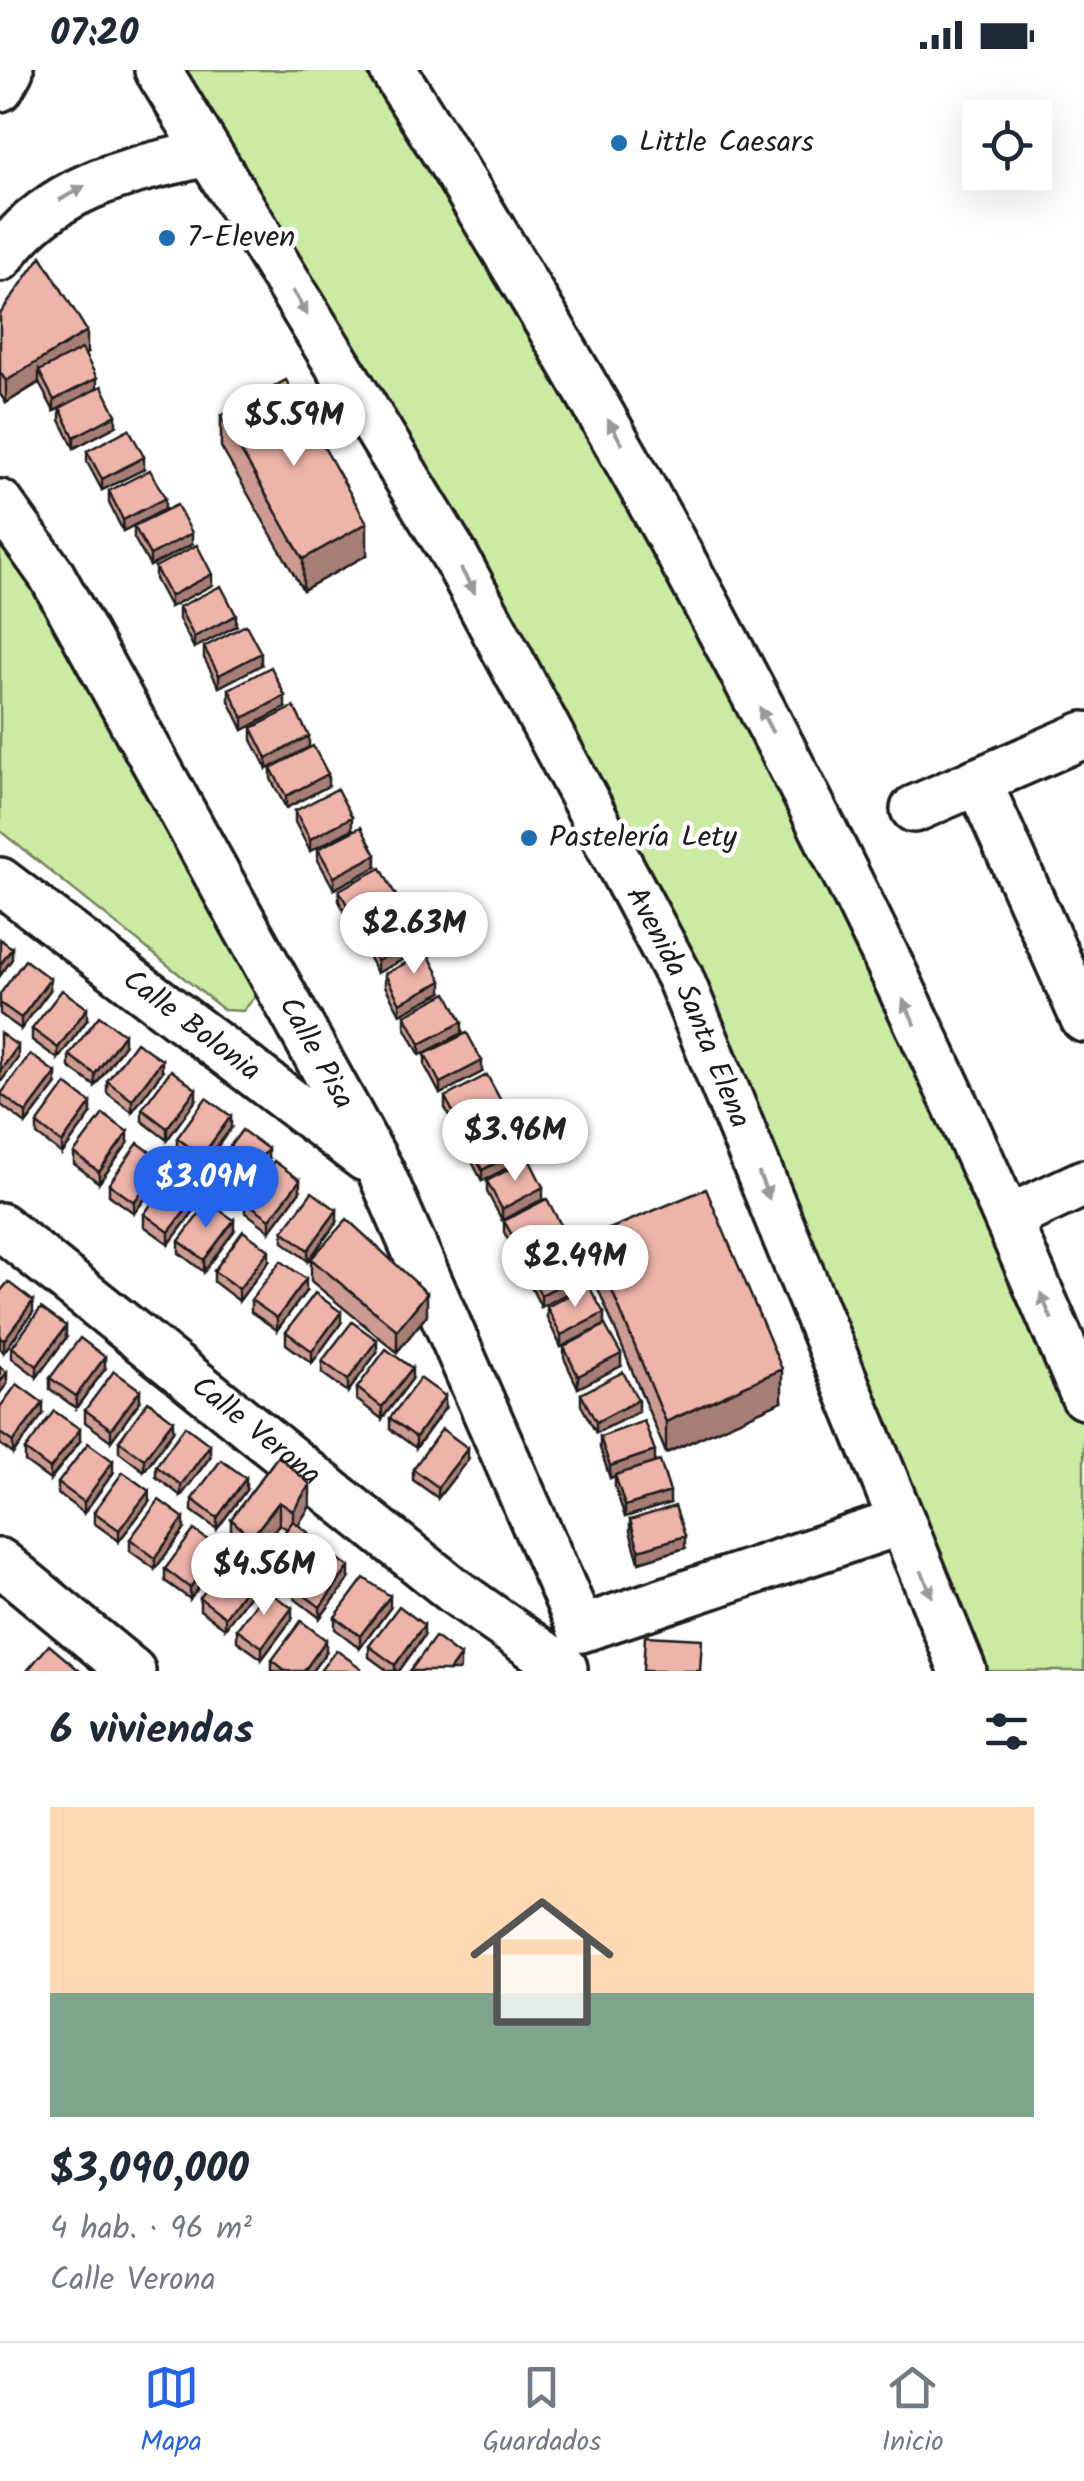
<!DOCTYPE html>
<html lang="es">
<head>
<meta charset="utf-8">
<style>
	body { margin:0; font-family:Kalam,sans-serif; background:#f6f6f7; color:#1f2937; height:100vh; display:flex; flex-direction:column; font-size:38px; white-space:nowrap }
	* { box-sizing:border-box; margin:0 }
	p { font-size:32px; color:#747a83 }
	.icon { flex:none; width:55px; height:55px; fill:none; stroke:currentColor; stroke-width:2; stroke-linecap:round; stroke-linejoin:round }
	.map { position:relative; height:1601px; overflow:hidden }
	.drawer { display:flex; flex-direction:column; background:#fff; flex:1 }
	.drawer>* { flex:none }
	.controls { position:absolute; left:962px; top:30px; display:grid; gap:20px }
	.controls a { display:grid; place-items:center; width:90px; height:90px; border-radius:0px; background:#fff; box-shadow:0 10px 40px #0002; font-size:50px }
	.price { position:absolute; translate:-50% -85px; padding:0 22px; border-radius:35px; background:#fff; color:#222; font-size:32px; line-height:65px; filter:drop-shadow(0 2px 5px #0008) }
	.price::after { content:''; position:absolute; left:50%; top:60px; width:30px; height:22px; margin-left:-15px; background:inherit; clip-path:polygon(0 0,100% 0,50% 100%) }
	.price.current { background:#2563eb; color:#fff }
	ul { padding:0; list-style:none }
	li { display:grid; align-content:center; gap:20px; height:530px; padding:0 50px }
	li span { display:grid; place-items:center; height:310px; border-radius:0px; color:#555 }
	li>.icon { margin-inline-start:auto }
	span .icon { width:180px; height:180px; fill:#fffc; stroke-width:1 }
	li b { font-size:42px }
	h2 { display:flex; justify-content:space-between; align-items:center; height:120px; padding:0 50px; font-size:42px }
	.status { display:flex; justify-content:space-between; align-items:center; height:70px; padding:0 50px; background:#fff; direction:ltr }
	.status svg { height:28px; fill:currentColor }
	.tabs { display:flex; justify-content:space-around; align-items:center; height:140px; border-top:2px solid #e0e1e3; background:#fff; font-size:28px; color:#747a83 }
	.tabs a { display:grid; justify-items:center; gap:5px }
	.tabs .current { color:#2563eb }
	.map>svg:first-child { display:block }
</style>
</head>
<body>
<div class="status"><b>07:20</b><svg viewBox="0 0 49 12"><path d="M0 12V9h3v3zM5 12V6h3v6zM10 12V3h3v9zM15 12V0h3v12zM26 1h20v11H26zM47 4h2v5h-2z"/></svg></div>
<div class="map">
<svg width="1084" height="1601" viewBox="0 0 1084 1601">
	<rect width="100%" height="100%" fill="#fff"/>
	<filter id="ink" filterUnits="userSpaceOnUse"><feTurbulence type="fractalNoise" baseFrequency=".01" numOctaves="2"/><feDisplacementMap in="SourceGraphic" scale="20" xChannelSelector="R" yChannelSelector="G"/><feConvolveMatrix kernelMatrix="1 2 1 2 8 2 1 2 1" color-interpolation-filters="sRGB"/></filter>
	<g filter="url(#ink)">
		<path fill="#cbeba3" stroke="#748460" stroke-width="2.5" d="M158,0H393L519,197L1084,1326V1601H963L680,908Z
			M0,459L262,919L243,941L224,940L0,761Z"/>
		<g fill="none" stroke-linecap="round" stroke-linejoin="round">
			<g stroke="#1c1c1c" stroke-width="52">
				<g id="minor">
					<path id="s1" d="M158,0L456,488L680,908L963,1601"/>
					<path d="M393,0C661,420 891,867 1084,1326"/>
					<path d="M0,18L10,0"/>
					<path d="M0,188C51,115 127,101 208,83"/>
					<path id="s2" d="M0,433L51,504L380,1100L581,1559"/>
					<path d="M978,711L1084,949"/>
					<path d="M914,739L1084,665"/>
					<path id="s3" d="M0,811L365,1088"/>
					<path d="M1009,1148L1084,1113"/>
					<path id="s4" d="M0,1156L453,1520L564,1598"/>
					<path d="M0,1492L132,1601"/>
					<path d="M581,1559L900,1452"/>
				</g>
			</g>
			<use href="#minor" stroke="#fff" stroke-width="45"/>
		</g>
		<path fill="#cd9b91" stroke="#1c1c1c" stroke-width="2.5" d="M0,244L87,283L84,284L97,319L54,341L39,313L6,333L0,324Z
			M60,338L116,356L74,378L60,350Z
			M221,346L367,485L303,520L221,377Z
			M87,381L144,399L102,420L87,392Z
			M109,421L165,439L123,461L109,433Z
			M134,456L192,474L150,496L134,468Z
			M155,497L212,515L170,537L155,509Z
			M179,537L236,556L194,578L179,549Z
			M204,577L261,595L219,617L204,588Z
			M229,619L285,638L243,660L229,631Z
			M252,658L309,677L267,699L252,670Z
			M271,698L328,716L286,738L271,709Z
			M295,741L352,759L310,781L295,752Z
			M318,779L376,797L334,819L318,790Z
			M339,820L396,838L354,860L339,831Z
			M362,863L419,881L377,903L362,874Z
			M385,904L442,922L400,944L385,916Z
			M50,920L21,959L0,944V924Z
			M405,945L462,963L420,985L405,957Z
			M87,950L58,989L32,970V959Z
			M124,975L95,1016L69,997V985Z
			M425,984L482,1002L440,1024L425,996Z
			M162,1002L132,1042L107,1023V1011Z
			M56,1015L26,1054L1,1035V1024Z
			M445,1027L502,1045L460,1067L445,1038Z
			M196,1030L167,1070L142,1051V1039Z
			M91,1044L62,1084L37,1065V1054Z
			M231,1058L202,1097L177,1079V1068Z
			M467,1070L524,1089L482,1111L467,1082Z
			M128,1073L99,1113L74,1094V1083Z
			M268,1090L238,1129L213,1110V1099Z
			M164,1104L134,1143L109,1125V1114Z
			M487,1111L543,1129L502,1150L487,1122Z
			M300,1121L270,1161L245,1142V1131Z
			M199,1134L169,1174L144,1156V1144Z
			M504,1151L562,1169L520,1191L504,1162Z
			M337,1152L308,1191L283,1172V1161Z
			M234,1161L204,1202L179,1183V1171Z
			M590,1167L782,1331L666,1383L590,1199Z
			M311,1189L427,1245L397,1282L311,1211Z
			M269,1191L239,1231L214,1212V1201Z
			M526,1196L583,1215L541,1237L526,1207Z
			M306,1221L277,1260L251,1242V1230Z
			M0,1222L33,1242L4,1282L0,1279Z
			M547,1237L604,1255L561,1277L547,1248Z
			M341,1253L312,1293L286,1274V1262Z
			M66,1268L37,1307L12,1288V1277Z
			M564,1277L621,1296L578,1318L564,1288Z
			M377,1282L348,1322L322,1303V1291Z
			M105,1299L76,1338L50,1319V1308Z
			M412,1309L382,1349L357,1330V1318Z
			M581,1324L638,1342L596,1363L581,1335Z
			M140,1331L111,1371L85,1352V1340Z
			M0,1337L43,1344L13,1384L0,1374Z
			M445,1338L416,1378L390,1359V1348Z
			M173,1361L144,1401L119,1382V1371Z
			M600,1367L670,1433L625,1447L615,1417V1406L610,1408L600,1378Z
			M80,1371L50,1410L25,1392V1380Z
			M278,1386L310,1436L298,1455L318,1482L289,1521L263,1502V1491L287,1459L279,1454L251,1490L231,1471V1449Z
			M210,1387L181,1426L156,1407V1396Z
			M468,1389L438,1428L413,1410V1399Z
			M113,1403L84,1443L58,1424V1413Z
			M246,1420L217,1459L192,1441V1429Z
			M149,1432L119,1471L94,1453V1442Z
			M630,1450L685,1478L639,1492L630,1461Z
			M184,1460L155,1499L130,1481V1469Z
			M219,1490L190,1529L165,1511V1499Z
			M349,1509L320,1548L295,1529V1518Z
			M254,1519L225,1558L200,1540V1528Z
			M390,1538L360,1578L335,1559V1547Z
			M292,1549L262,1589L237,1571V1559Z
			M424,1566L399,1601H388L369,1587V1576Z
			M326,1582L312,1601H272V1590Z"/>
		<path fill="#a77e76" stroke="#1c1c1c" stroke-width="2.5" d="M87,261V283L44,309L39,301V312L6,333V311Z
			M97,308V319L54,341V330Z
			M116,345V356L74,378V367Z
			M144,387V399L102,420V409Z
			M165,428V439L123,461V450Z
			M367,453V485L303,520V489Z
			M192,463V474L150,496V485Z
			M212,504V515L170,537V526Z
			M236,545V556L194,578V567Z
			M261,583V595L219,617V605Z
			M285,626V638L243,660V648Z
			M309,666V677L267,699V688Z
			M328,704V716L286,738V726Z
			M352,747V759L310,781V769Z
			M376,785V797L334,819V807Z
			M396,826V838L354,860V848Z
			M419,869V881L377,903V891Z
			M12,878V889L0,906V895Z
			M50,909V920L21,959V948Z
			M442,911V922L400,944V933Z
			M87,938V950L58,989V978Z
			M462,952V963L420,985V974Z
			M124,964V975L95,1016V1004Z
			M18,976V988L0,1013V1001Z
			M162,990V1002L132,1042V1030Z
			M482,991V1002L440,1024V1013Z
			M56,1003V1015L26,1054V1043Z
			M196,1019V1030L167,1070V1058Z
			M91,1033V1044L62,1084V1073Z
			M502,1033V1045L460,1067V1055Z
			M231,1046V1058L202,1097V1086Z
			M128,1062V1073L99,1113V1102Z
			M524,1078V1089L482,1111V1100Z
			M268,1079V1090L238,1129V1118Z
			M164,1092V1104L134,1143V1132Z
			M300,1110V1121L270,1161V1149Z
			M543,1117V1129L502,1150V1139Z
			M199,1123V1134L169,1174V1162Z
			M337,1140V1152L308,1191V1180Z
			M234,1150V1161L204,1202V1190Z
			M562,1157V1169L520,1191V1179Z
			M269,1180V1191L239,1231V1219Z
			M583,1203V1215L541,1237V1225Z
			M306,1209V1221L277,1260V1248Z
			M427,1223V1245L397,1282V1260Z
			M33,1231V1242L4,1282V1270Z
			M341,1242V1253L312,1293V1281Z
			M604,1243V1255L561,1277V1265Z
			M66,1256V1268L37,1307V1296Z
			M377,1270V1282L348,1322V1310Z
			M621,1284V1296L578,1318V1306Z
			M105,1287V1299L76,1338V1326Z
			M412,1298V1309L382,1349V1337Z
			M782,1299V1331L666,1383V1352Z
			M7,1302V1314L0,1323V1312Z
			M140,1320V1331L111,1371V1359Z
			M445,1326V1338L416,1378V1367Z
			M638,1330V1342L596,1363V1352Z
			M43,1333V1344L13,1384V1372Z
			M173,1350V1361L144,1401V1389Z
			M80,1359V1371L50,1410V1399Z
			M210,1375V1387L181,1426V1415Z
			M468,1378V1389L438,1428V1417Z
			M655,1381V1393L610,1408V1396Z
			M113,1391V1403L84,1443V1432Z
			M246,1408V1420L217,1459V1448Z
			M310,1414V1436L293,1463V1441Z
			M149,1421V1432L119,1471V1460Z
			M670,1422V1433L625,1447V1436Z
			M279,1432V1454L251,1490V1468Z
			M184,1448V1460L155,1499V1488Z
			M685,1466V1478L639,1492V1480Z
			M318,1470V1482L289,1521V1510Z
			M219,1478V1490L190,1529V1518Z
			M349,1497V1509L320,1548V1537Z
			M254,1507V1519L225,1558V1547Z
			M390,1526V1538L360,1578V1566Z
			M292,1538V1549L262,1589V1577Z
			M424,1555V1566L399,1601H395V1595Z
			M326,1570V1582L312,1601H304Z
			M460,1586V1598L458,1601H449Z"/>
		<path fill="#eeb4a9" stroke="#1c1c1c" stroke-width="2.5" d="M41,186L87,261L6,311L0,302V244Z
			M82,279L97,308L54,330L39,301Z
			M286,310L367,453L303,489L221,346Z
			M102,316L116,345L74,367L60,338Z
			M129,359L144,387L102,409L87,381Z
			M150,400L165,428L123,450L109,421Z
			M177,435L192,463L150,485L134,456Z
			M197,475L212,504L170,526L155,497Z
			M221,516L236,545L194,567L179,537Z
			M246,555L261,583L219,605L204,577Z
			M271,597L285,626L243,648L229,619Z
			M294,637L309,666L267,688L252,658Z
			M313,676L328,704L286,726L271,698Z
			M337,719L352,747L310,769L295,741Z
			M361,757L376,785L334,807L318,779Z
			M381,798L396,826L354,848L339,820Z
			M404,841L419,869L377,891L362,863Z
			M0,869L12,878L0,895Z
			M427,882L442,911L400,933L385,904Z
			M25,890L50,909L21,948L0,933V924Z
			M62,920L87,938L58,978L32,959Z
			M447,923L462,952L420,974L405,945Z
			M99,946L124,964L95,1004L69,985Z
			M0,963L18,976L0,1001Z
			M467,963L482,991L440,1013L425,984Z
			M136,972L162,990L132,1030L107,1011Z
			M30,984L56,1003L26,1043L1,1024Z
			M171,1000L196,1019L167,1058L142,1039Z
			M487,1005L502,1033L460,1055L445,1027Z
			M66,1014L91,1033L62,1073L37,1054Z
			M206,1028L231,1046L202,1086L177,1068Z
			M103,1044L128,1062L99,1102L74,1083Z
			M509,1049L524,1078L482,1100L467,1070Z
			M242,1060L268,1079L238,1118L213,1099Z
			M138,1073L164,1092L134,1132L109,1114Z
			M529,1089L543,1117L502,1139L487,1111Z
			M274,1091L300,1110L270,1149L245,1131Z
			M173,1105L199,1123L169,1162L144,1144Z
			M706,1119L782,1299L666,1352L590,1167Z
			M312,1122L337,1140L308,1180L283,1161Z
			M547,1129L562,1157L520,1179L504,1151Z
			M208,1132L234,1150L204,1190L179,1171Z
			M347,1149L427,1223L397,1260L311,1189Z
			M243,1161L269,1180L239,1219L214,1201Z
			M568,1175L583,1203L541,1225L526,1196Z
			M281,1191L306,1209L277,1248L251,1230Z
			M8,1212L33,1231L4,1270L0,1268V1222Z
			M588,1215L604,1243L561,1265L547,1237Z
			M315,1223L341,1242L312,1281L286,1262Z
			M41,1238L66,1256L37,1296L12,1277Z
			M352,1252L377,1270L348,1310L322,1291Z
			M605,1255L621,1284L578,1306L564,1277Z
			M80,1268L105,1287L76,1326L50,1308Z
			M386,1279L412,1298L382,1337L357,1318Z
			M0,1297L7,1302L0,1312Z
			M114,1301L140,1320L111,1359L85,1340Z
			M623,1302L638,1330L596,1352L581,1324Z
			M420,1308L445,1326L416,1367L390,1348Z
			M17,1314L43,1333L13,1372L0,1363V1337Z
			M148,1331L173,1350L144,1389L119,1371Z
			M54,1341L80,1359L50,1399L25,1380Z
			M644,1351L655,1381L610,1396L600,1367Z
			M185,1356L210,1375L181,1415L156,1396Z
			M442,1359L468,1378L438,1417L413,1399Z
			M88,1373L113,1391L84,1432L58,1413Z
			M278,1386L310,1414L293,1441L279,1432L251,1468L231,1449Z
			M221,1390L246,1408L217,1448L192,1429Z
			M660,1391L670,1422L625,1436L615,1405Z
			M123,1402L149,1421L119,1460L94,1442Z
			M159,1430L184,1448L155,1488L130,1469Z
			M675,1436L685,1466L639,1480L630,1450Z
			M293,1451L318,1470L289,1510L263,1491Z
			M194,1460L219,1478L190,1518L165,1499Z
			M324,1478L349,1497L320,1537L295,1518Z
			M229,1488L254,1507L225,1547L200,1528Z
			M364,1508L390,1526L360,1566L335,1547Z
			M266,1520L292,1538L262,1577L237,1559Z
			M399,1536L424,1555L395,1595L369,1576Z
			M301,1551L326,1570L304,1601H286L272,1590Z
			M645,1566L702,1569L700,1601H643Z
			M435,1567L460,1586L449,1601H410Z
			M49,1575L80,1601H27Z
			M336,1580L361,1598L359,1601H320Z"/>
		<defs><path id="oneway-solid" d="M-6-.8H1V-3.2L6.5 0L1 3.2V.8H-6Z" transform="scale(2.5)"/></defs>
		<g fill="#999">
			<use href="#oneway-solid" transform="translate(72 123) rotate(-30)"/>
			<use href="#oneway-solid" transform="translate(300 233) rotate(59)"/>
			<use href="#oneway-solid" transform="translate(615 362) rotate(-120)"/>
			<use href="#oneway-solid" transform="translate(468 511) rotate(61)"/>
			<use href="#oneway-solid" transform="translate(766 650) rotate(-117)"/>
			<use href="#oneway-solid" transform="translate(909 942) rotate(-116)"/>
			<use href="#oneway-solid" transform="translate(764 1116) rotate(68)"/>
			<use href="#oneway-solid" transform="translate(1046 1236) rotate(-113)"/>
			<use href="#oneway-solid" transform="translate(927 1514) rotate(67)"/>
		</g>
	</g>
	<g fill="#1f6fb2" stroke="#fff" stroke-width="4">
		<circle cx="619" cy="73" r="10"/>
		<circle cx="167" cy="168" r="10"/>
		<circle cx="529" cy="768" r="10"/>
	</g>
	<g text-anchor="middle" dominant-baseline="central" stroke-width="9" stroke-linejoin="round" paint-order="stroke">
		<g font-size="30" fill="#1c1c1c" stroke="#fff" text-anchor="start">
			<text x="639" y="73">Little Caesars</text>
			<text x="187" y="168">7-Eleven</text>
			<text x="549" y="768">Pastelería Lety</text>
		</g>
		<g font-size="30" fill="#1c1c1c" stroke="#fff">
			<text stroke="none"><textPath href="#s1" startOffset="1078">Avenida Santa Elena</textPath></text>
			<text stroke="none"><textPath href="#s3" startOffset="240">Calle Bolonia</textPath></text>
			<text stroke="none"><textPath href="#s2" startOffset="635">Calle Pisa</textPath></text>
			<text stroke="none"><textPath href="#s4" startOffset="328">Calle Verona</textPath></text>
		</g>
	</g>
</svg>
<div class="controls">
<a><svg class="icon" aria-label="locate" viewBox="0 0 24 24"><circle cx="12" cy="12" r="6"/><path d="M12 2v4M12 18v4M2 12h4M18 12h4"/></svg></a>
</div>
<b class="price" style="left:294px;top:399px">$5.59M</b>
<b class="price" style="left:414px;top:907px">$2.63M</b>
<b class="price" style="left:515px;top:1114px">$3.96M</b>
<b class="price current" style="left:206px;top:1161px">$3.09M</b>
<b class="price" style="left:575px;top:1240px">$2.49M</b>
<b class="price" style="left:264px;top:1548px">$4.56M</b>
</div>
<section class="drawer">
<h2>6 viviendas<svg class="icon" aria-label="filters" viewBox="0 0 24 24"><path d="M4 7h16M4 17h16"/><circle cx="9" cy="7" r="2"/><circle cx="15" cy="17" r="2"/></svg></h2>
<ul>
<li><span style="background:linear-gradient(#ffd9b3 60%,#7fa58c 0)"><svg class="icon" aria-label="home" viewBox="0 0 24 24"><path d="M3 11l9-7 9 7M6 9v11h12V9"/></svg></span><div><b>$3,090,000</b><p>4 hab. · 96 m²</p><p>Calle Verona</p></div></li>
</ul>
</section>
<nav class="tabs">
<a class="current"><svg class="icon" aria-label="map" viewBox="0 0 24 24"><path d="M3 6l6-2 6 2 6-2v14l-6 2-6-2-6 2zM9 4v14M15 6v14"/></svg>Mapa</a>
<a><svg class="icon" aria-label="saved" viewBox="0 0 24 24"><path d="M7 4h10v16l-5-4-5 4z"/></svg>Guardados</a>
<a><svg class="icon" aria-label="home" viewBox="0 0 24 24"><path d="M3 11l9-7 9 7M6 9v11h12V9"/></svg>Inicio</a>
</nav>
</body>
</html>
